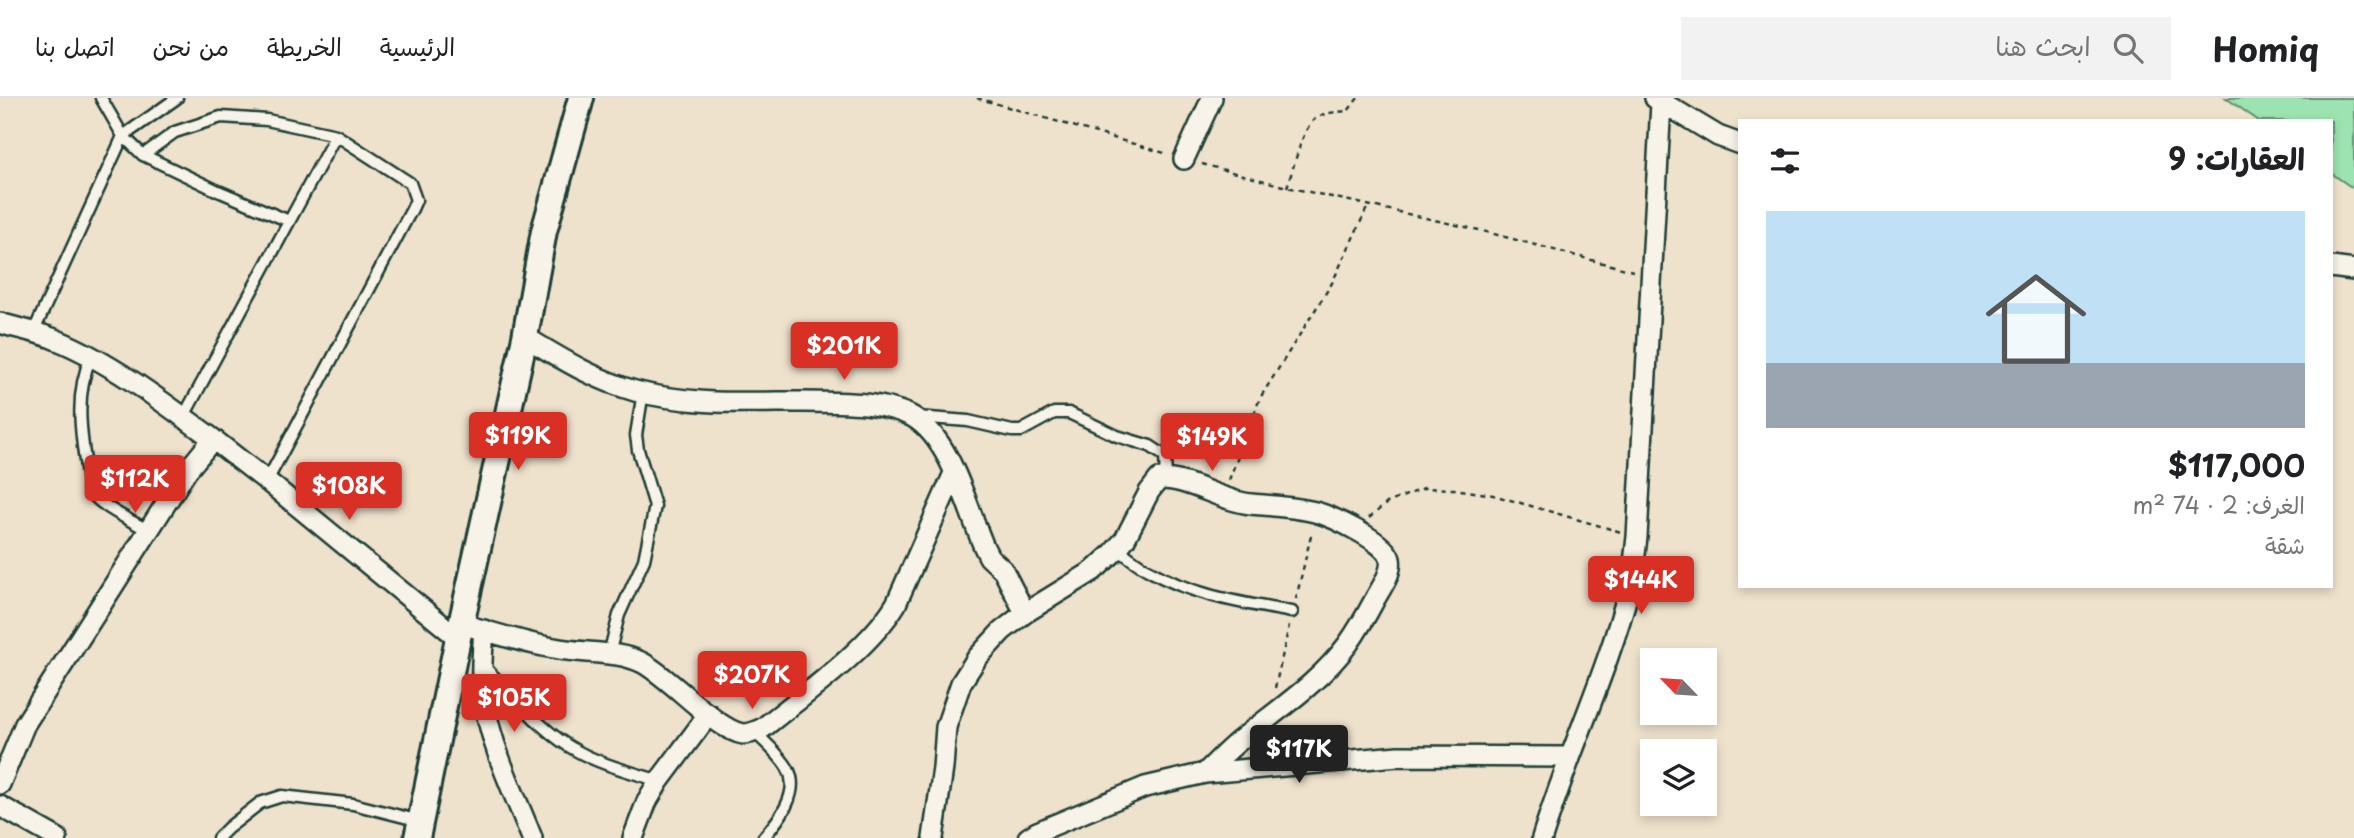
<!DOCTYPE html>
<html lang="ar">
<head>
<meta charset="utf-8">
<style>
	body { margin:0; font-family:"Playpen Sans","Playpen Sans Arabic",sans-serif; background:#f2f2f2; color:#202124; direction:rtl; height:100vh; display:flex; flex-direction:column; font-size:26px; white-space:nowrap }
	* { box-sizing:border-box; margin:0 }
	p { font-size:23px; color:#757577 }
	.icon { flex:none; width:38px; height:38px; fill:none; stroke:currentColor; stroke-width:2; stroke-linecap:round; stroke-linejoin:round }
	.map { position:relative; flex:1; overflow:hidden; direction:ltr }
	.sheet { position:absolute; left:1738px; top:21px; width:595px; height:469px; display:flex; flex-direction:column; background:#fff; border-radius:0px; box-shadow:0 4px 10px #0003; direction:rtl }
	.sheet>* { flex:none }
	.needle { width:46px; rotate:295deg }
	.tools { position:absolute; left:1640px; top:550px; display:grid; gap:14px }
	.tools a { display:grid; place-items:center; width:77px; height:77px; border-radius:0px; background:#fff; box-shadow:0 4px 10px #0003; font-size:35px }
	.price { position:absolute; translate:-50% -60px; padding:0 16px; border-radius:7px; background:#d93025; color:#fff; font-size:23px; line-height:46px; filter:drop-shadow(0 2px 4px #0008) }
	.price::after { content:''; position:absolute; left:50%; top:42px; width:21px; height:16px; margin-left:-10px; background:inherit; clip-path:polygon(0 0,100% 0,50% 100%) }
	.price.selected { background:#222; color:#fff }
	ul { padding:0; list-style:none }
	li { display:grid; align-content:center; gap:14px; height:371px; padding:0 28px }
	li span { display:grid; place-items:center; height:217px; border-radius:0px; color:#555 }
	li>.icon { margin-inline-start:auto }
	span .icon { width:126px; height:126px; fill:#fffc; stroke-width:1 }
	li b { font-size:30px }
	h2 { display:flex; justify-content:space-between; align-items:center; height:84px; padding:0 28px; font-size:30px }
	header { display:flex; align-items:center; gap:42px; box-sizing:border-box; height:98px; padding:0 35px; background:#fff; border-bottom:2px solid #e0e0e0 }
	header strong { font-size:33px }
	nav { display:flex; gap:38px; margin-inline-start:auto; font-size:24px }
	.search { width:490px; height:63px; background:#f2f2f2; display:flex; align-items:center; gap:18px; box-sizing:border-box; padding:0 24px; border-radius:0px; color:#757577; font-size:26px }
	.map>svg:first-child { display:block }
</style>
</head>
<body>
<header>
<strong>Homiq</strong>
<div class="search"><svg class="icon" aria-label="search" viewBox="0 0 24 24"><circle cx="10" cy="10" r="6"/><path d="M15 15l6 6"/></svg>ابحث هنا</div>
<nav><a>الرئيسية</a><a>الخريطة</a><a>من نحن</a><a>اتصل بنا</a></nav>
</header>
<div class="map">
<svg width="2354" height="740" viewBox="0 0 2354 740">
	<rect width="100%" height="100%" fill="#efe2cd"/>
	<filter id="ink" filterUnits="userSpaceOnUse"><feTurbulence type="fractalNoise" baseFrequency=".0143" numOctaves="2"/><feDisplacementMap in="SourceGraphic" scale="14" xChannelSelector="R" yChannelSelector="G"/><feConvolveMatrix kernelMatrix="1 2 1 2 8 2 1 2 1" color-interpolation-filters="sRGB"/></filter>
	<g filter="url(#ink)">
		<path fill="#9ce3b1" stroke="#5e9072" stroke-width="2" d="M2226,0H2354V91L2331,75V23H2259Z"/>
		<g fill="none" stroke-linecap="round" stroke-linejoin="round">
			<g stroke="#1f3d34" stroke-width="15">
				<path id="service" d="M101,0L123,38L143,57L216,92L289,123
					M143,57L175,34L221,19L267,22L336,37L410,85L416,102L412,111L267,383
					M33,235L123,38L177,0
					M91,259C72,301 83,346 89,391C95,406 134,424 149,433
					M184,318L336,37
					M917,319L968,323L1012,333H1021L1054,315H1069L1117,338L1150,348L1165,358L1166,380
					M1117,450C1127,458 1137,466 1148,472C1193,498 1243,505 1292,514
					M609,556L619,517L644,462L655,408L638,352L636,337L643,294
					M484,569C514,597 540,633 577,653C602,667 632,674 659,683
					M754,633C765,645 780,656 788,671C801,695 778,723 763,740
					M218,740L228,730L260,705L282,698L353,706L420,723"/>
			</g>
			<g stroke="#1f3d34" stroke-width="24">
				<path id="minor" d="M1655,0L1718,38L1740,46
					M1184,61L1212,0
					M2331,169L2354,172
					M0,225C19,231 39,234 57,242C111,264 167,307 213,341L186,374L25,626L0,686
					M525,239C560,260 595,282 635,293C710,313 789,299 866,306C881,308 899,311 913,319C951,341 967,410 984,449L989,459L1003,472L1025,515
					M213,341L267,383L458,540
					M461,526C492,534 523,545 554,550C583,556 617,552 643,565C672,581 716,632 743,636C750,636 757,633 763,630C806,595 868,552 896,506L954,375
					M484,532C482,558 480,582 485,608C493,653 515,697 532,740
					M0,708L57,740
					M633,740L647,703L659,683L709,616
					M933,740L943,670L946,629L961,585L977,560L1002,533L1025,515L1093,473L1113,455L1125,441L1149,394L1159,381C1190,380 1220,403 1251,406C1273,408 1294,409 1315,414C1331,418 1387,444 1390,461C1393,474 1381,490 1375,501C1367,516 1358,532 1348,546C1320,584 1280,610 1244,639C1230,649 1218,663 1205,675
					M1028,740L1037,734L1145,689L1205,675L1398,658L1570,659
					M1542,740C1568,655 1608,574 1630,487C1634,471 1635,455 1637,439L1661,5"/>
			</g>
			<g stroke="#1f3d34" stroke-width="30">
				<path id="tertiary" d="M417,740L458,540L525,239L544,133L581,0"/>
			</g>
			<path stroke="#1f3d34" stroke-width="2.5" stroke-dasharray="5 5" stroke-linecap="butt" d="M977,0L1168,56
				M1202,66L1287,89L1479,132L1633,173
				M1287,89C1293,73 1302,30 1315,21C1324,14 1337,14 1348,13L1358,0
				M1229,382L1260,300L1332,185L1368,108
				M1369,420L1387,405L1424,390L1454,391L1493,397L1621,434
				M1296,501L1312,433
				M1275,590L1289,528"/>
			<use href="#service" stroke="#f7f3e8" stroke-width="10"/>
			<use href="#minor" stroke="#f7f3e8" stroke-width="19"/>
			<use href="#tertiary" stroke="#f7f3e8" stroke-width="24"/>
		</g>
	</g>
</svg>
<div class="tools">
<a><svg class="needle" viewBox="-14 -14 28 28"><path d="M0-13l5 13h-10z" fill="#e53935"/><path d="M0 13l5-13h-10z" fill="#757577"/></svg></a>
<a><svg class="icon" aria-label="layers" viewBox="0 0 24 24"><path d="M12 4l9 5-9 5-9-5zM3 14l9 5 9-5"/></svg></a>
</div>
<b class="price" style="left:844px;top:284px">$201K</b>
<b class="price" style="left:518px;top:374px">$119K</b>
<b class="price" style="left:1212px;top:375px">$149K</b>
<b class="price" style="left:135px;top:417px">$112K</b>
<b class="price" style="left:349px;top:424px">$108K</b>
<b class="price" style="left:1641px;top:518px">$144K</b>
<b class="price" style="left:752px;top:613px">$207K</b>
<b class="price" style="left:514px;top:636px">$105K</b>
<b class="price selected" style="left:1299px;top:687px">$117K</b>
<section class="sheet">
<h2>العقارات: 9<svg class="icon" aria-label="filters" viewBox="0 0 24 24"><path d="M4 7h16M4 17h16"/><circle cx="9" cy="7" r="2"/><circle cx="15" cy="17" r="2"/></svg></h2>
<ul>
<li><span style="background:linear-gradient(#bfe0f5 70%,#9aa5b1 0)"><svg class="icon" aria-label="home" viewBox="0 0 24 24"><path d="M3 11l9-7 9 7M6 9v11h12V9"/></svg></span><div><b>$117,000</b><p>الغرف: 2 · 74 m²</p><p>شقة</p></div></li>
</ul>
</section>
</div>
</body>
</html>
